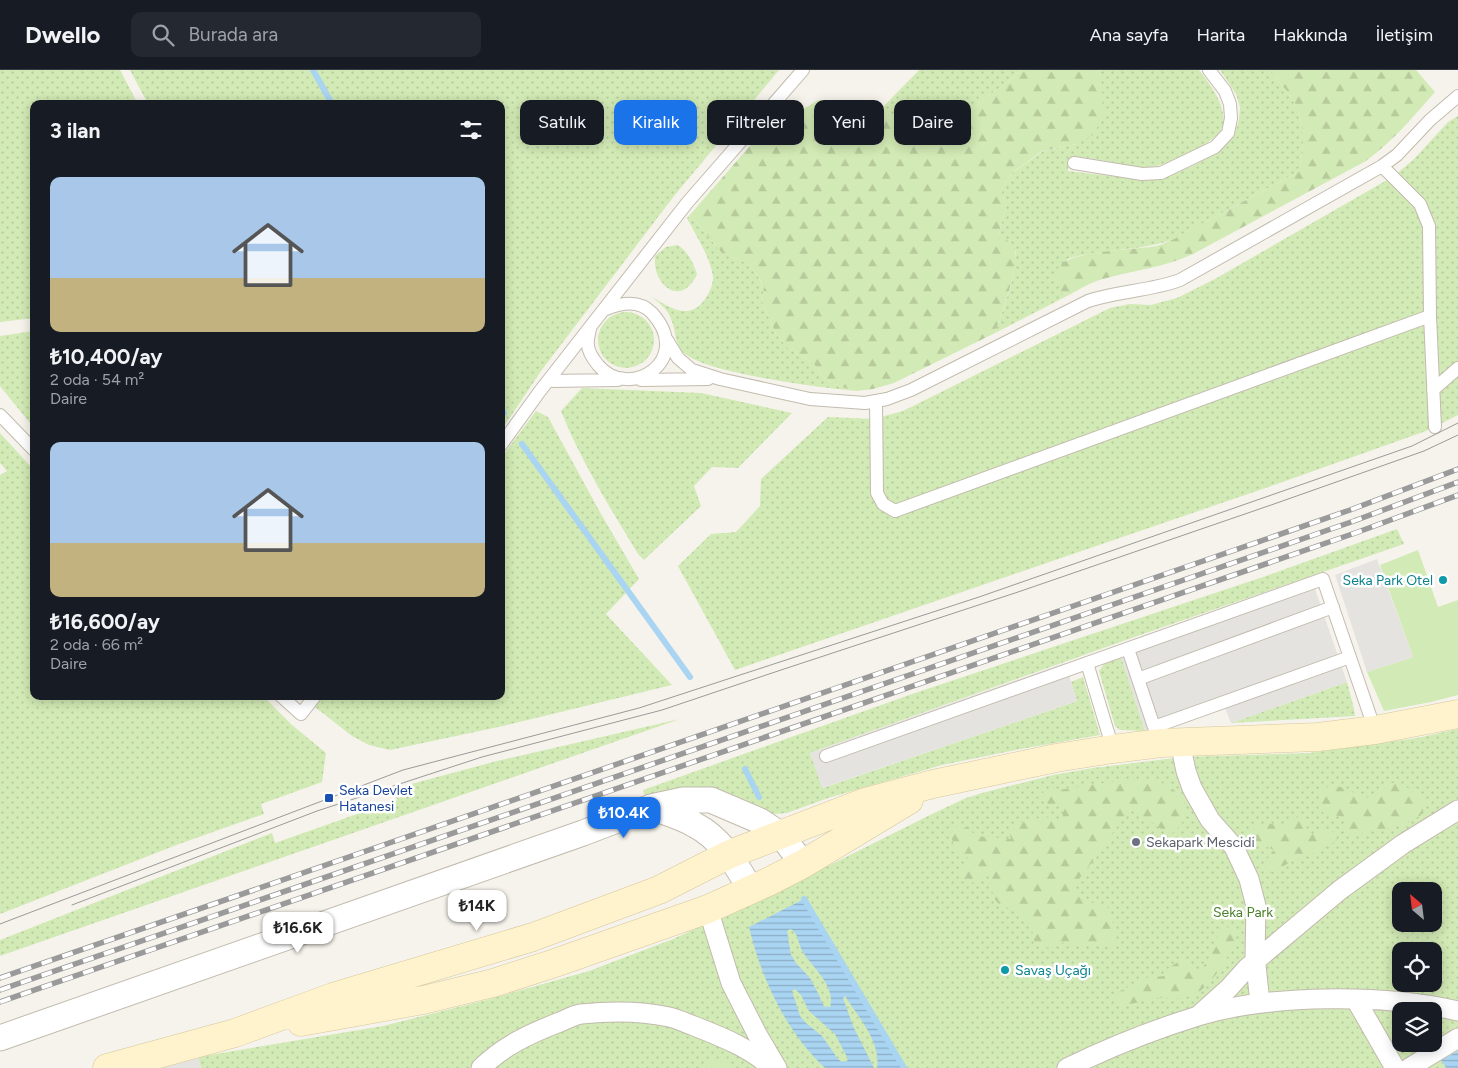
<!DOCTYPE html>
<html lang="tr">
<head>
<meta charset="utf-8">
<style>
	body { margin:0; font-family:Figtree,sans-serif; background:#242831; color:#f1f3f6; height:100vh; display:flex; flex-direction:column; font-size:19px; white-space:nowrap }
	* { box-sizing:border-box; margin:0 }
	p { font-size:16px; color:#9ea1a6 }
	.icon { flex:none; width:28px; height:28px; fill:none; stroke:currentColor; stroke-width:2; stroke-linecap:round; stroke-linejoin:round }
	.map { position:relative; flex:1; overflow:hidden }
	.side { position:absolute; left:30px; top:30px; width:475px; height:600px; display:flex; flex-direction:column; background:#171b24; border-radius:10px; box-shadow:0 2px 12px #0003 }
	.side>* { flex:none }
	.guide { position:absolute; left:520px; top:30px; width:475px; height:45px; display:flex; gap:10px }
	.needle { width:32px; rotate:332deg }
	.buttons { position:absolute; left:1392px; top:812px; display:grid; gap:10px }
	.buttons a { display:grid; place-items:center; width:50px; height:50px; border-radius:10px; background:#171b24; box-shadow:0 2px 12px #0003; font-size:25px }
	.price { position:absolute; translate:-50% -42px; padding:0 11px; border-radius:10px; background:#fff; color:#222; font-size:16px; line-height:32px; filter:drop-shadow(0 1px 2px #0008) }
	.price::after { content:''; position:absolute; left:50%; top:30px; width:15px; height:11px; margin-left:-8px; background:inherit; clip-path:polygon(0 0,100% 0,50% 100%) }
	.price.selected { background:#1a73e8; color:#fff }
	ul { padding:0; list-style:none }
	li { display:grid; align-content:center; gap:10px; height:265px; padding:0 20px }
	li span { display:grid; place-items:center; height:155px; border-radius:10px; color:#555 }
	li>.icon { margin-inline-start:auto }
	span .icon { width:90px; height:90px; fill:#fffc; stroke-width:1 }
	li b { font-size:21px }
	h2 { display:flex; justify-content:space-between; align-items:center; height:60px; padding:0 20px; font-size:21px }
	.pill { padding:0 18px; border-radius:10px; background:#171b24; box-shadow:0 2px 12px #0003; font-size:18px; line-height:45px }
	.pill.selected { background:#1a73e8; color:#fff }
	header { display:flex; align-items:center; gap:30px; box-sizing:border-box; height:70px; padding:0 25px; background:#171b24; border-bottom:1px solid #363941 }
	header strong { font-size:24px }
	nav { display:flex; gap:28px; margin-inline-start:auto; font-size:18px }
	.search { width:350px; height:45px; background:#242831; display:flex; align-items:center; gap:12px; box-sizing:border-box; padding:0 18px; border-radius:10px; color:#9ea1a6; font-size:19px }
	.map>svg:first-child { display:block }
</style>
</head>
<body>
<header>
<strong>Dwello</strong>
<div class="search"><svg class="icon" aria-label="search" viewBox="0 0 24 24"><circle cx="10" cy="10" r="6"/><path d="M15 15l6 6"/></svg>Burada ara</div>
<nav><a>Ana sayfa</a><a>Harita</a><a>Hakkında</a><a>İletişim</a></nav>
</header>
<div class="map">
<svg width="1458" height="998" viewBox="0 0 1458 998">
	<defs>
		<pattern id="grass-dots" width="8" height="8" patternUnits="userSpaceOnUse" patternTransform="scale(1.25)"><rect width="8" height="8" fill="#d2eab5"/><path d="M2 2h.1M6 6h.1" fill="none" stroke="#b6ca9c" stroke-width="1.8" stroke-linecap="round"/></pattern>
		<pattern id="forest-firs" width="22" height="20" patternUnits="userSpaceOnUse" patternTransform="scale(1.25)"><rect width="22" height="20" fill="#d2eab5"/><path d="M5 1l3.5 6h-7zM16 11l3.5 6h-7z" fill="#b6ca9c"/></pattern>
		<pattern id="water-rules" width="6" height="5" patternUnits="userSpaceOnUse" patternTransform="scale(1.25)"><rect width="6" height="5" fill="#a9d4f2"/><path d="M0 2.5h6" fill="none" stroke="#8caec5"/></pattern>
	</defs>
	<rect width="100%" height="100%" fill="#f6f3ec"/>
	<path fill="url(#grass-dots)" fill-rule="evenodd" d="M0,0H120L138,34H34V248L0,252Z
		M130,0H779L674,126L541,301L501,361V34H148Z
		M919,0H1020C1009,14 998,18 984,29C966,43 950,61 935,79L913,70L881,39Z
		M1098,0H1199C1210,14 1227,36 1223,55C1219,72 1176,91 1160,95C1155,97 1147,97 1141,97C1117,95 1094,86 1069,87L1068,101L1144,110H1161L1190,97L1219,82L1234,66L1239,49L1240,37L1236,24L1220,0H1270C1276,9 1284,17 1290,25C1305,46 1306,78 1298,102L1174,169C1140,182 1102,178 1067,189L1062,223L1069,225L995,263C1004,237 1015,210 1016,182L998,168L1006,137L1001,120L1012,103L1043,81L1077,74L1101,6Z
		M1458,46V345L1426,361L1274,415L735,600L678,496L711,464L736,462L760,436L761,409L828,347L873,349L903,341L1110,238L1130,234L1151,235L1177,228L1215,209L1394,106L1414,89L1448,52Z
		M689,146L700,156L721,182L747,193L757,204L764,218L762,231L776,264L787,277L814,294L826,310L838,316L856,321C824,318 700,303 682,281C674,271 676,260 671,249C668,239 659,233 651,226C668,237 690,252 705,229C709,224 713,215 713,208C712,190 695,164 687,148Z
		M678,175C688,182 693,192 697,204C682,238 652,216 655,186L666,177Z
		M598 270a28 28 0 1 1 56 0a28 28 0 1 1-56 0Z
		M34,261V358L0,316V266Z
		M582,318L701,323L792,343L738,398L712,397L694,416L701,436L644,490L638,484C610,438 581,391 561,341Z
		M536,341L548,347L601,444L639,509L606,544L672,615L503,656L390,680L369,675L352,666L315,637L323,626H501V388Z
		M0,363L34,400V626H263L292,655L326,683L322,712L261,734L264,744L179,774L0,844V405L7,401L0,393Z
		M1397,459L1404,474L1140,565L810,683L823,718L1077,631L1071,612L1083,607L1100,665L1021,679L942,695L828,728L787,743L775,744L722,723L697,718L671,719L646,731L643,720L915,623L1266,506Z
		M1121,587L1145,661L1120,660L1115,656L1099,601L1104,594Z
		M1347,612L1354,639L1355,646L1231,653Z
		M680,649L0,886V870L272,763L275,773L397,730L393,719L497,691Z
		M1458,659V981L1441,990L1446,998H201L198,987L383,956L486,930L589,901L673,869L768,826L934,743L966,728L982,723L1053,705L1093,698L1183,687L1309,683L1417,668ZM1401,821H1434V854H1401ZM1401,881H1434V914H1401ZM1401,941H1434V974H1401Z"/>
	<path fill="url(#forest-firs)" d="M1020,0H1098L1101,6L1104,45L1093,65L1077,74L1042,81L1012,103L1001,120L1006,137L998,168H1006C1008,172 1013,177 1015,181C1020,194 1000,248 995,263L894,313L873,319L856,321L838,316L826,310L814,294L787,277L776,264L762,231L764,217L757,204L747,193L721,182L700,156L689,146L761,63L782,45L807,37L818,30L830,34L855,57L877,35L913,70L925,68L935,79C950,62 966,43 984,29C998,18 1009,14 1020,0Z
		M1270,0H1416L1435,22C1413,47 1393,71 1366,91L1193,184C1162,198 1135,200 1103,209C1091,212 1080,219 1069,225L1063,223C1058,216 1053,206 1058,198C1068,180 1135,180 1156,176C1162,175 1168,171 1174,169L1298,102C1306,78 1305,46 1290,25C1284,17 1276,9 1270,0Z
		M1130,709C1138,710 1149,709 1157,711C1162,712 1167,716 1171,718C1194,732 1189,751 1170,765L1130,738L1096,787L1072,818C1080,831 1093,833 1107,836L1116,861L1114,878L1104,879L1099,873C1086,877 1077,877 1064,872C1054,878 1046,879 1035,875C1032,854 1028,847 1008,838C1005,836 1000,836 998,833C990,825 993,816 990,806L982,807L972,813L962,809L960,797L968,795L967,786L956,780L950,764L958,756L968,757L975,766L1011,769L1008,759L1027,750L1050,747L1062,752L1064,734H1049L1038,729L1040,723Z
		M1385,713H1400L1421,727L1426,735L1421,745L1404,755L1349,766L1344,763L1346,753L1340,746C1320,744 1314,742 1321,720C1339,710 1349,722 1366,728L1378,723Z
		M1298,747L1303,748L1306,754L1307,762L1313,764C1321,759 1329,757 1336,765L1337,770L1317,783L1306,784L1270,803L1264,799L1266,790L1274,781C1266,773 1254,777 1244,775V764C1256,753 1267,752 1283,756Z
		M1221,857L1237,858C1236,864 1235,871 1232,877C1226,892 1207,921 1191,926C1179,930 1168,927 1156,928C1143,930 1131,936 1118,935L1114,927L1116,923L1149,907C1154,906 1158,907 1164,906L1167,899L1181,890H1185L1195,900H1200L1207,892Z"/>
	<path fill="#d2eab5" d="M1418,480L1438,537L1458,530V625L1431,632L1384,641L1367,602L1413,587L1380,495Z
		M726,986L730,998H707L706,993Z"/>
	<path fill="#e5e3e0" d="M1377,489L1413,587L1367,602L1335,505Z
		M1315,519L1347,612L1231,653L1225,638L1183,654L1168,659L1145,661L1121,587Z
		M1065,593L1077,631L822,718L810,683Z
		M198,987L201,998H157Z"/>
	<path fill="url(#water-rules)" fill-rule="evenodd" d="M804,829L904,998H877C881,971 858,947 845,926L843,928L853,956L874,998H825C785,960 762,910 749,857ZM790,859C799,862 798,875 803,882C812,897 836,916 830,937H825L822,933L819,925L810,908L796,893L791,885L787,861ZM795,919L801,925L809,941L835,964L848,989L847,991L842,992L838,989L822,966L806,953L800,946L792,921Z
		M1458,981V998H1446L1441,990Z"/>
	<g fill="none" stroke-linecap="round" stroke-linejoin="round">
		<path stroke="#a9d4f2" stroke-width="6" d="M313,0L332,34
			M501,338L504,343
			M522,374L690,607
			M745,699L759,727
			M804,829L904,998"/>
		<g stroke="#c2bbae" stroke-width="14">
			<path id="service" d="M1074,93L1142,104L1161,103L1215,77L1228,63L1231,48L1230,34L1225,21L1209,0
				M1382,96L1420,134L1429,156L1430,246
				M590,259C589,264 587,270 588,275C588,282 594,290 598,295C629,332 695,290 652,243C639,229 621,233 606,239
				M667,270L678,288L692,300L720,309L810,329L865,333L887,329L911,320L1088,231C1118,221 1150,221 1180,210L1382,96L1397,85L1430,50L1458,26
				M641,310L708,309
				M548,311L618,310
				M1433,320L1458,298
				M876,331L877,423L883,434L895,441L1430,246L1435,357
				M0,345L34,380
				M501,375L540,321L687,133L803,0
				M1128,579L1154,657L1350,587
				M1087,593L1113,679
				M1138,609L1333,537
				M281,626L301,644L315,626
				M826,686L1323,509L1375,660"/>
		</g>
		<g stroke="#c2bbae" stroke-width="21">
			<path id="pedestrian" d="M1180,673L1186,701L1192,718L1210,750L1234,777L1249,809L1256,836L1255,886L1260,933
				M708,839L731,913L757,964L777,998
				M1356,930L1395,998
				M1199,945L1229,918L1247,898L1340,820L1403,774L1458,740
				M481,998C503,976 531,963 560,952C567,949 574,945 581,944C609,941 642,941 669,947C678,949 686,953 694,956C722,967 750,978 772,998
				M1067,998C1106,979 1156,959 1198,946C1270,924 1385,924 1458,941
				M1409,998L1458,968"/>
		</g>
		<g stroke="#c2bbae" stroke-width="27">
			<path id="minor" d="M651,737C666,743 682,747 695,755C722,769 736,795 751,820
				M0,968L583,763L651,737L683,730H711L760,751L781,765L803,794"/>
		</g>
		<g stroke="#d6c79b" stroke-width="29">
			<path id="secondary" d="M301,952L423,930L493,913L555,893L708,839L768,812L803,794L909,730
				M107,998L235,963L333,927L533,867L659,820L730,784L865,732L933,714L1056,688L1113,679L1161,673L1318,667L1375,660L1458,644"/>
		</g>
		<use href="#service" stroke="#fff" stroke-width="12"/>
		<use href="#pedestrian" stroke="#fff" stroke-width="19"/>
		<use href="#minor" stroke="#fff" stroke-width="25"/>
		<use href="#secondary" stroke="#fff3cd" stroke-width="28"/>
		<path stroke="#9a9a9a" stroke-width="1" d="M72,835L317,741L482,687L662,640L781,600L1018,522L1274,434L1424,381L1458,365
			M0,854L403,700L639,638L979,527L1412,376L1458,353"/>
		<g stroke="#9a9a9a" stroke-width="5.5">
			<path id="rail" d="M0,908L1350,440L1458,399
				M0,920L1354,451L1458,412
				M0,932L1358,462L1458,425"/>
		</g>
		<use href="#rail" stroke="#fff" stroke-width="4" stroke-dasharray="11" stroke-linecap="butt"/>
	</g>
	<g fill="#0f9aa8" stroke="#fff" stroke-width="2">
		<circle cx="1443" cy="510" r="5"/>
		<circle cx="1005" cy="900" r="5"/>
	</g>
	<rect fill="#1a4fb4" stroke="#fff" stroke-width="2" x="324" y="723" width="10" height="10" rx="2.5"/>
	<circle fill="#6b7280" stroke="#fff" stroke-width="2" cx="1136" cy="772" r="5"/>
	<g text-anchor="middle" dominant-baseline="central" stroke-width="5" stroke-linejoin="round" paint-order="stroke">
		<g font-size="14" fill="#0d838f" stroke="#fff" text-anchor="end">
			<text x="1433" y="510">Seka Park Otel</text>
			<text x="1015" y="900" text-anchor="start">Savaş Uçağı</text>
		</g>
		<g font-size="14" fill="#164399" stroke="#fff" text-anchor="start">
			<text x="339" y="720">Seka Devlet<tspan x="339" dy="16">Hatanesi</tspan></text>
		</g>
		<g font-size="14" fill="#5b616d" stroke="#fff" text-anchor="start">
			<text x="1146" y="772">Sekapark Mescidi</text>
		</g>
		<g font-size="14" fill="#4a7f2a" stroke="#fff">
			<text x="1243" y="842">Seka Park</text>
		</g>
	</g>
</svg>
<div class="buttons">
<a><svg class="needle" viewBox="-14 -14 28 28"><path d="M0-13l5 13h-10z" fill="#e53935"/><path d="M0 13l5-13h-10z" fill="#9ea1a6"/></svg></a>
<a><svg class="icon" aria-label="locate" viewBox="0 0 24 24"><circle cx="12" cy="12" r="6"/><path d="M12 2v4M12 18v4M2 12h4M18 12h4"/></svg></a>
<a><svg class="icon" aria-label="layers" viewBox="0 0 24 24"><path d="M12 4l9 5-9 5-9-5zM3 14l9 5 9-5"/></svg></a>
</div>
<b class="price selected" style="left:624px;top:769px">₺10.4K</b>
<b class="price" style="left:477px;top:862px">₺14K</b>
<b class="price" style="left:298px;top:884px">₺16.6K</b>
<div class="guide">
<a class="pill">Satılık</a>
<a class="pill selected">Kiralık</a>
<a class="pill">Filtreler</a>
<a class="pill">Yeni</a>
<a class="pill">Daire</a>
</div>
<section class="side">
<h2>3 ilan<svg class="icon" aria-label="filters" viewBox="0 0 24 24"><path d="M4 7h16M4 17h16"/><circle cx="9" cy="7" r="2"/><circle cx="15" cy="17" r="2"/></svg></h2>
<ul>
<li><span style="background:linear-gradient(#a9c7e8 65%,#c2b280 0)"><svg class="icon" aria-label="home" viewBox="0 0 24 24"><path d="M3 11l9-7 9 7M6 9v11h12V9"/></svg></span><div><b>₺10,400/ay</b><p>2 oda · 54 m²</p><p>Daire</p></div></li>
<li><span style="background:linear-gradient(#a9c7e8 65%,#c2b280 0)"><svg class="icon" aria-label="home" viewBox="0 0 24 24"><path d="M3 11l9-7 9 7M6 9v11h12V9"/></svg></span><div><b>₺16,600/ay</b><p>2 oda · 66 m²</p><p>Daire</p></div></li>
</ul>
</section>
</div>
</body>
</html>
